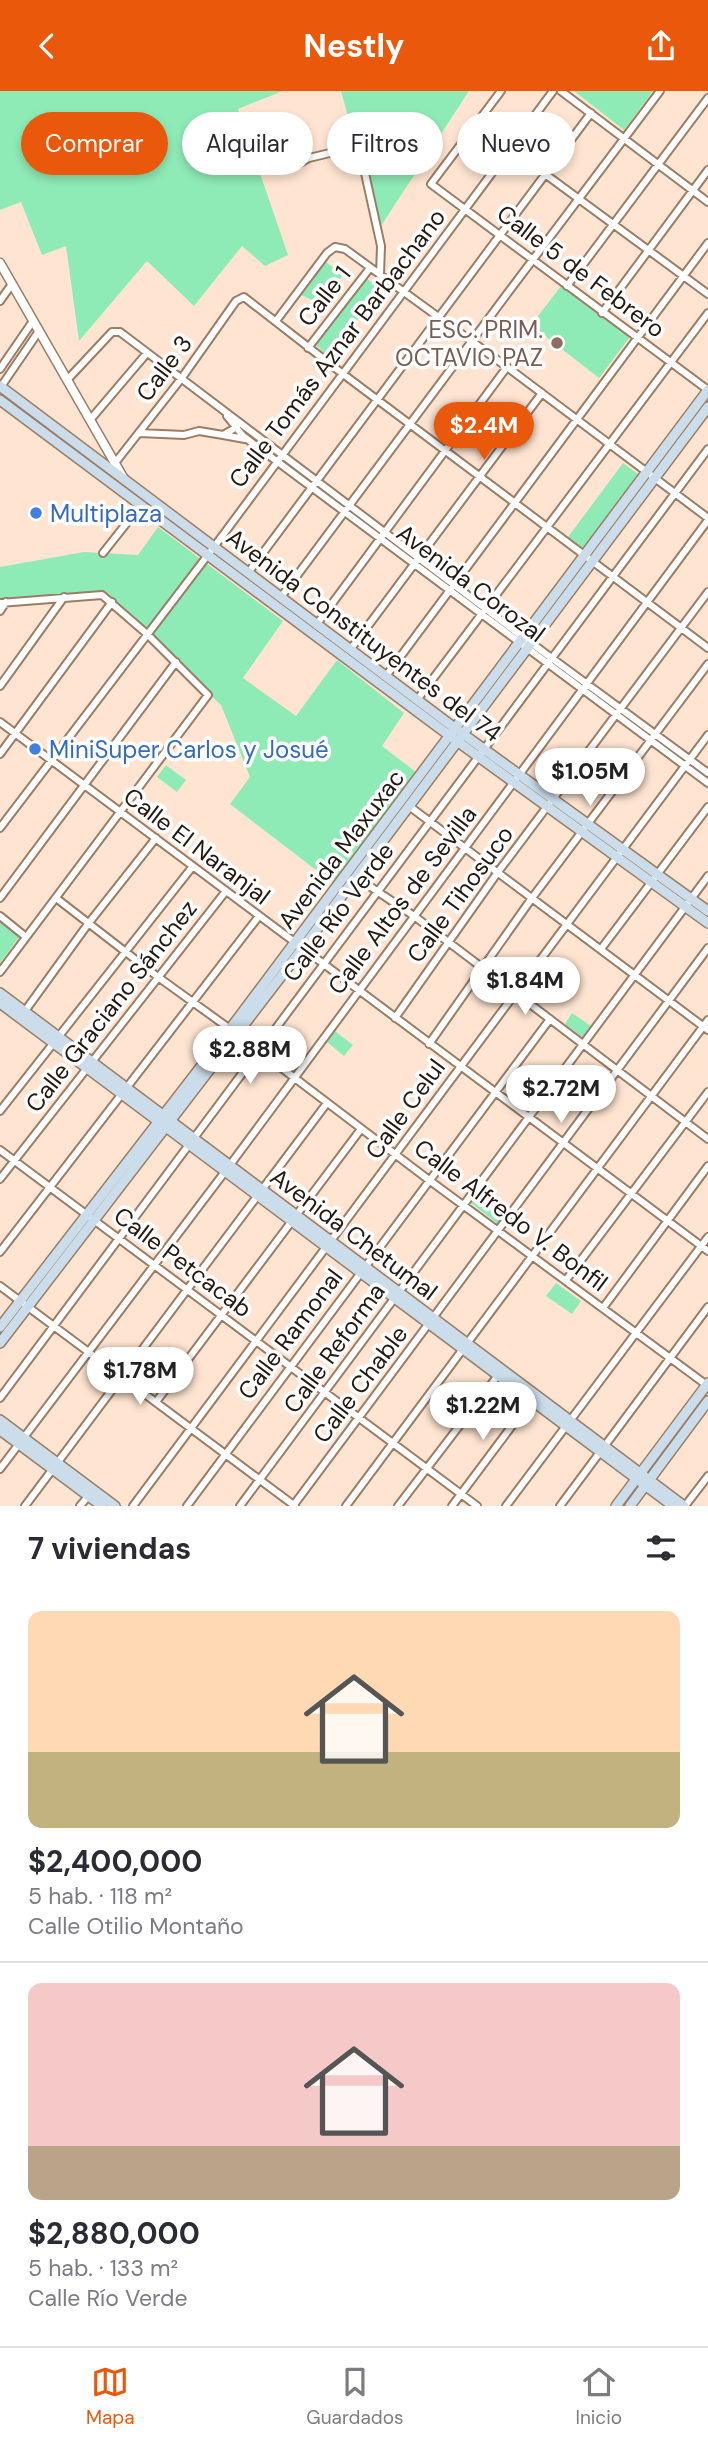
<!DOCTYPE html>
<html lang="es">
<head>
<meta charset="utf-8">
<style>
	body { margin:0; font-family:"DM Sans",sans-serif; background:#f2f2f3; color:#2b2b33; height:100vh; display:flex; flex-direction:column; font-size:26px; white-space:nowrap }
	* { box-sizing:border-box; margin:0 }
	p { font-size:23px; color:#7c7c81 }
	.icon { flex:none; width:38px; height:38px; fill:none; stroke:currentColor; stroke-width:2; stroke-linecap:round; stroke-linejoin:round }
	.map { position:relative; height:1415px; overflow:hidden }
	.panel { display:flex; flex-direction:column; background:#fff; flex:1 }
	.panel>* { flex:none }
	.hud { position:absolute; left:21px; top:21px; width:667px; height:63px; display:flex; gap:14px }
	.price { position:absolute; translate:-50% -60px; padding:0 16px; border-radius:24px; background:#fff; color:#222; font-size:23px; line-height:46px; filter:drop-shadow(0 2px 4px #0008) }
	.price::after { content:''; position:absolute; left:50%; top:42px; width:21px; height:16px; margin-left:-10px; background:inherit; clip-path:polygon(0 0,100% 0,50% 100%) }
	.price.on { background:#ea580c; color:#fff }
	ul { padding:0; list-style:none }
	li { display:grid; align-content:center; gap:14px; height:371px; padding:0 28px }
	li+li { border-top:2px solid #e1e1e2 }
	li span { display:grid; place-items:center; height:217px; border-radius:14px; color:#555 }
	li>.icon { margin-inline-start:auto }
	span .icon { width:126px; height:126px; fill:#fffc; stroke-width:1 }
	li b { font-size:30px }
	h2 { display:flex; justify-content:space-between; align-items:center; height:84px; padding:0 28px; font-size:30px }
	.tag { padding:0 24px; border-radius:32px; background:#fff; box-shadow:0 4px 10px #0003; font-size:24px; line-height:63px }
	.tag.on { background:#ea580c; color:#fff }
	header { display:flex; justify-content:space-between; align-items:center; height:91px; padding:0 28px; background:#ea580c; color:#fff; font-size:32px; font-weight:700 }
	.menu { display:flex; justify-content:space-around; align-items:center; height:98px; border-top:2px solid #e1e1e2; background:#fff; font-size:19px; color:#7c7c81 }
	.menu a { display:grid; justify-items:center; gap:4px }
	.menu .on { color:#ea580c }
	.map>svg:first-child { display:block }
</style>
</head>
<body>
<header><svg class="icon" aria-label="back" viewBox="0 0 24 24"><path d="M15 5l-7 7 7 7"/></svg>Nestly<svg class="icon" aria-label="share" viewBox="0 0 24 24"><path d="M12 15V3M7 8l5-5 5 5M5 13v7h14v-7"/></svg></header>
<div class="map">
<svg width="708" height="1415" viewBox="0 0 708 1415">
	<rect width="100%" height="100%" fill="#ffe5d1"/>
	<path fill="#8febb6" d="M0,0H283L238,18L288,164L265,175L242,155L194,215L147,170L79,250L66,155L42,164L21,111L0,119Z
		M341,0H469L379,138Z
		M574,0H653L624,39Z
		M326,171L343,184L319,212L301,204Z
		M366,187L380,198L330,267L316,254Z
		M561,195L630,246L599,287L531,234Z
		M623,372L638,383L583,457L568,446Z
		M158,436L283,530L243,587L296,625L337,569L404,622L382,655L416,681L333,792L230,713L250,686L221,614L152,550L97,506L0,514V476L84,461L138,464Z
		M166,674L186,689L177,701L157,686Z
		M0,831L19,846L0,872Z
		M572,922L591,935L582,946L565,933Z
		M335,940L353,954L344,965L327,951Z
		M481,1099L508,1119L498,1133L471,1112Z
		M556,1192L581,1210L572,1223L546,1205Z"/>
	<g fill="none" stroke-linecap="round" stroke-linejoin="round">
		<g stroke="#9a7d66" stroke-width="10">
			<path id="minor" d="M501,0L431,93L708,299
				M561,0L708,111
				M477,33L708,203
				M300,72L309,67L359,55L381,155L380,184
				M567,195L708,7
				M0,210L12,193
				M602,222L708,79
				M276,230L327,162L335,156L345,158L507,276L708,427
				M308,257L370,177
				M0,278L33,230
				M68,288L112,241H120L523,546L708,682
				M0,297L39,240
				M227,325L243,345L708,692
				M90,329L147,262
				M139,342L184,344L199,340L223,344L237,336
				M223,344L245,348
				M115,372L181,288L236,210L244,206L343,283L708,557
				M103,462L141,414
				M248,482L591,22
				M281,506C406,337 533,168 660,0
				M0,512L102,504L147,543L208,604L0,881
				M0,520L6,511
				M317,533L507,276
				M350,559L542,302
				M386,585L708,152
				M0,595L64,506
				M417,609L708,222
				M0,631L708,1160
				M0,663L112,511
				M409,715L708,939
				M0,737L214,456L553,0
				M356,786L414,825L708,1048
				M0,807L176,571
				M56,807L158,886L237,943L429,1089L708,1295
				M0,825L26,846
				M601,858L708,716
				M25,920L88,833L156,747
				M395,927L498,781L708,501
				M429,953L532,807L708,573
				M0,1020L193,775
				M0,1059L477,1415
				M0,1088L226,800
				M0,1161L259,825
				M566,1189L708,1001
				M0,1195L295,1415
				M603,1217L708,1075
				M0,1307L708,358
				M156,1311L361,1038
				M0,1378L230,1074L708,429
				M25,1415L327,1012
				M80,1415L90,1403
				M133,1415L708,644
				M187,1415L550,928
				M240,1415L708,785
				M293,1415L708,857
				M346,1415L708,929
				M398,1415L499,1283
				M452,1415L532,1308
				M506,1415L708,1146
				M560,1415L708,1216
				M685,1415L708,1385"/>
		</g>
		<g stroke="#9a7d66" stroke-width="11">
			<path id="tertiary" d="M0,172L124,388"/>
		</g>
		<g stroke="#9a7d66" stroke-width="12">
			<path id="secondary" d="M0,295L456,638L708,820
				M0,309L450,645L708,832
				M0,902L684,1415
				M0,912L673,1415
				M0,1236L230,938L708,299
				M0,1252L302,858L708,316
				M0,1329L115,1415
				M0,1339L102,1415
				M616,1415L708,1292
				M630,1415L708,1310"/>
		</g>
		<use href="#minor" stroke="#fff" stroke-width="6"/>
		<use href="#tertiary" stroke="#fff" stroke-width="8"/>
		<use href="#secondary" stroke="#cbddea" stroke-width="9"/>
	</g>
	<circle fill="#8d6e63" stroke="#fff" stroke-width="2.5" cx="557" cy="252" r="7"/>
	<g fill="#3f7fe0" stroke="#fff" stroke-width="2.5">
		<circle cx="36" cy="422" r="7"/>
		<circle cx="35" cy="658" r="7"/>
	</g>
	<g text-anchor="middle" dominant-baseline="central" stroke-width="7" stroke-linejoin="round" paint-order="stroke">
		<g font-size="24" fill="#241910" stroke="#fff">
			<text transform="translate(581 180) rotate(37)">Calle 5 de Febrero</text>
			<text transform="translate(324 205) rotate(-52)">Calle 1</text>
			<text transform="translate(337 257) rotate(-53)">Calle Tomás Aznar Barbachano</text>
			<text transform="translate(164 277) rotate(-53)">Calle 3</text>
			<text transform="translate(471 492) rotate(37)">Avenida Corozal</text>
			<text transform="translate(364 544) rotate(37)">Avenida Constituyentes del 74</text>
			<text transform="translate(197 755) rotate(37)">Calle El Naranjal</text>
			<text transform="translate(341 758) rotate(-53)">Avenida Maxuxac</text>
			<text transform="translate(460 803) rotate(-54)">Calle Tihosuco</text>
			<text transform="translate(402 809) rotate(-53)">Calle Altos de Sevilla</text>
			<text transform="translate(338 821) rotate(-53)">Calle Río Verde</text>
			<text transform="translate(111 915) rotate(-52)">Calle Graciano Sánchez</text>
			<text transform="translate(405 1018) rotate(-54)">Calle Celul</text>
			<text transform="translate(511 1124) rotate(37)">Calle Alfredo V. Bonfil</text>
			<text transform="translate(354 1143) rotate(37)">Avenida Chetumal</text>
			<text transform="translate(183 1171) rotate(37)">Calle Petcacab</text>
			<text transform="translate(290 1243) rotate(-53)">Calle Ramonal</text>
			<text transform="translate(334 1257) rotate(-54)">Calle Reforma</text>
			<text transform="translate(360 1293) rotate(-53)">Calle Chable</text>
		</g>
		<g font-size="24" fill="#785e54" stroke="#fff" text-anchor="end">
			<text x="543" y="238">ESC. PRIM.<tspan x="543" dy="28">OCTAVIO PAZ</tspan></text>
		</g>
		<g font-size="24" fill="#366cbe" stroke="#fff" text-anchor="start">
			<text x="50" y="422">Multiplaza</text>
			<text x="49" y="658">MiniSuper Carlos y Josué</text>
		</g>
	</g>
</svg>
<b class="price on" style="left:484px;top:371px">$2.4M</b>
<b class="price" style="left:590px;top:717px">$1.05M</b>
<b class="price" style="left:525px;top:926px">$1.84M</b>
<b class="price" style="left:250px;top:995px">$2.88M</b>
<b class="price" style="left:561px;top:1034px">$2.72M</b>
<b class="price" style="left:140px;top:1316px">$1.78M</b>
<b class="price" style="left:483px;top:1351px">$1.22M</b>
<div class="hud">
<a class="tag on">Comprar</a>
<a class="tag">Alquilar</a>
<a class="tag">Filtros</a>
<a class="tag">Nuevo</a>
</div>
</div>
<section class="panel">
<h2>7 viviendas<svg class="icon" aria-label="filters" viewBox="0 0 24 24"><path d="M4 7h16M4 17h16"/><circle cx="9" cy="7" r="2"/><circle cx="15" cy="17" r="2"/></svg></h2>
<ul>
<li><span style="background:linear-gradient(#ffd9b3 65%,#c2b280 0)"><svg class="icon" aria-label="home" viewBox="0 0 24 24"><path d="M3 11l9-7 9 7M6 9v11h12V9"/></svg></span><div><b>$2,400,000</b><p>5 hab. · 118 m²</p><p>Calle Otilio Montaño</p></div></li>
<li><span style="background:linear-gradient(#f6c9c9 75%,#b9a48a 0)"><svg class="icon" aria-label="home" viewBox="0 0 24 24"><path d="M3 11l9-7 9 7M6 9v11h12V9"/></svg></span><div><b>$2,880,000</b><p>5 hab. · 133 m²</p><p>Calle Río Verde</p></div></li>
</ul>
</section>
<nav class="menu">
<a class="on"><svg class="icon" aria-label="map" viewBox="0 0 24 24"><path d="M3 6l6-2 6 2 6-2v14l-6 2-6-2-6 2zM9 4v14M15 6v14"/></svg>Mapa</a>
<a><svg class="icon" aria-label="saved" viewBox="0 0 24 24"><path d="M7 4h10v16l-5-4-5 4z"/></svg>Guardados</a>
<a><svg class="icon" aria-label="home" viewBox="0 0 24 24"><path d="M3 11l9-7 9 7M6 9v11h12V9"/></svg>Inicio</a>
</nav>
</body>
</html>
